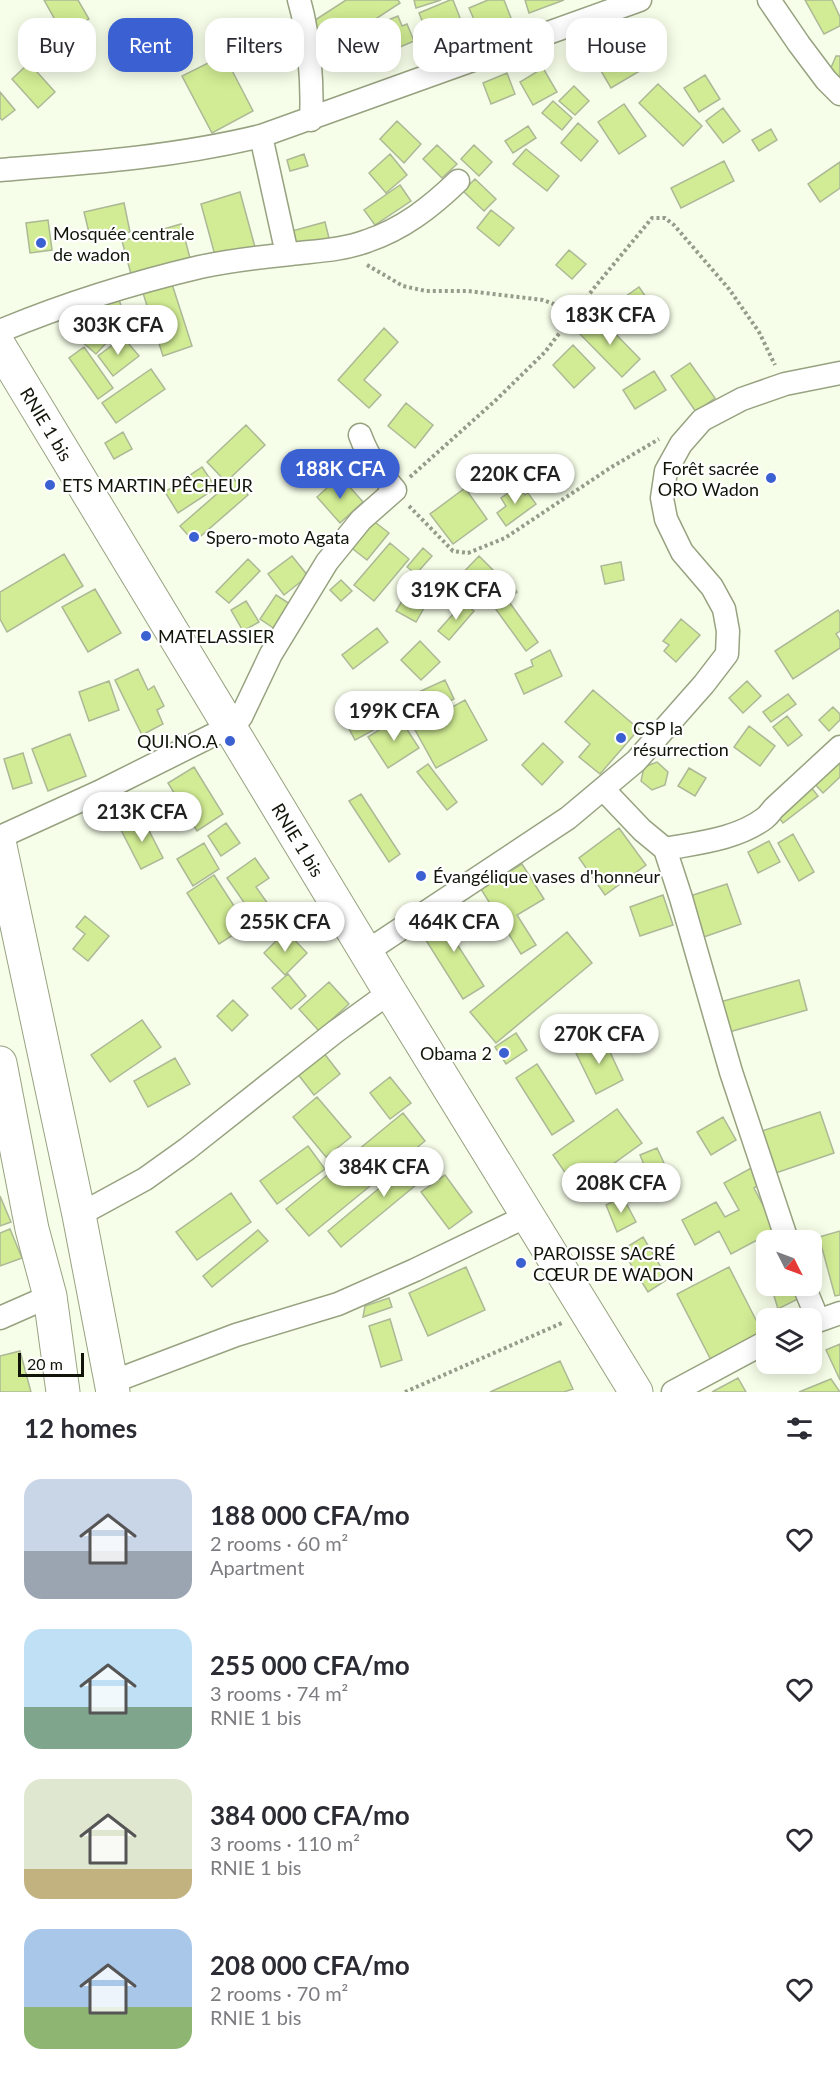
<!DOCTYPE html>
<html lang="en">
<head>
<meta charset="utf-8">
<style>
	body { margin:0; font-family:Lato,sans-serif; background:#f2f2f3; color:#2b2b33; height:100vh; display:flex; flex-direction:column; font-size:22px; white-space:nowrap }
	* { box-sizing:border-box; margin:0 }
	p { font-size:20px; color:#7c7c81 }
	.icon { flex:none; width:33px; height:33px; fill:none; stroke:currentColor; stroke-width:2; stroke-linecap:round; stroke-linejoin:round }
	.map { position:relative; height:1392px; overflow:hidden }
	.side { display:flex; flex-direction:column; background:#fff; flex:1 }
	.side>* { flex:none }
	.banner { position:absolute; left:18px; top:18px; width:804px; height:54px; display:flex; gap:12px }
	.needle { width:39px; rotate:132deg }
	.controls { position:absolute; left:756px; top:1230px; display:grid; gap:12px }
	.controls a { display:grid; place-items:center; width:66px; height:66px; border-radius:12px; background:#fff; box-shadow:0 3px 15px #0003; font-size:30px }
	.scale { position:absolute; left:18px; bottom:15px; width:66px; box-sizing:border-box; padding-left:6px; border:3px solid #111509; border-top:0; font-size:16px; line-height:21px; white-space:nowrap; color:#111509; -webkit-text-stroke:4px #fff; paint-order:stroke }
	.price { position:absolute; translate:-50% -51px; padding:0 14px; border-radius:21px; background:#fff; color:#222; font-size:20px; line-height:39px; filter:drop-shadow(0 2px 3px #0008) }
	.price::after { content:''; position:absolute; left:50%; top:36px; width:18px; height:14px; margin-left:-9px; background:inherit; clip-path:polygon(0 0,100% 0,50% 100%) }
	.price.on { background:#3b60d1; color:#fff }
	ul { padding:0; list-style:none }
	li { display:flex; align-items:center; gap:18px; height:150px; padding:0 24px }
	li span { display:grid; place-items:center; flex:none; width:168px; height:120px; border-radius:18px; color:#555 }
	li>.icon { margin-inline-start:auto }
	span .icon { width:72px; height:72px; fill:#fffc; stroke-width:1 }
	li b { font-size:26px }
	h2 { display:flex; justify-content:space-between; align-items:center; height:72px; padding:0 24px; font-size:26px }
	.chip { padding:0 21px; border-radius:18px; background:#fff; box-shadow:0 3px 15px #0003; font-size:21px; line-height:54px }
	.chip.on { background:#3b60d1; color:#fff }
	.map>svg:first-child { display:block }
</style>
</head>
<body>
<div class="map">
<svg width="840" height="1392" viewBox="0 0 840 1392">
	<rect width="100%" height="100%" fill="#f6fee9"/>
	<path fill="#d1ec94" stroke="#acb896" stroke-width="1.5" d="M44,0H78L89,19L63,34Z
		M346,0H398L400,3L330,49L312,22Z
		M414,0H441L416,8Z
		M450,0H453L466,33L432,46L419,13Z
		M488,0H504L513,23L481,36L469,8Z
		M525,0H564L529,13Z
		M805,0H832L840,17V26L824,34Z
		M398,16L402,26L407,24L414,41L393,50L381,23Z
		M53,24L70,46L37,71L21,49Z
		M642,38L647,47L656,41L665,56L611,88L594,59L622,42L626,48Z
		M224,55L253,111L212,133L182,76Z
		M836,56H840V77H827Z
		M29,63L55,92L38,108L12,79Z
		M543,68L557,92L533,105L520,82Z
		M507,73L515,94L491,104L483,83Z
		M705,75L720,99L699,112L684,88Z
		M658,84L702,126L683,146L639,103Z
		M574,86L589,101L575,115L559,101Z
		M0,92L15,110L2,120L0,118Z
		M553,101L572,118L562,130L542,113Z
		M624,104L646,136L619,154L598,122Z
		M723,108L740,131L723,143L706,121Z
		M397,121L421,144L404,163L380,139Z
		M578,123L598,141L581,161L561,143Z
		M528,126L536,138L513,153L505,141Z
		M771,129L777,140L759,151L752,140Z
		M437,145L457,164L442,178L423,159Z
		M474,145L492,162L479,176L461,159Z
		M526,149L559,176L547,191L513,164Z
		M304,154L308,166L290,171L287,160Z
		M390,154L407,175L386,193L369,173Z
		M724,161L734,181L681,208L671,188Z
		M840,162V188L820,202L808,184Z
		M475,179L496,199L484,211L463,191Z
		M400,185L411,201L375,225L364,210Z
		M240,192L255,247L216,259L201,204Z
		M124,203L130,232L91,241L84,212Z
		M491,210L514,228L499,246L477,228Z
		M48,220L52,250L30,253L26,223Z
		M325,222L330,242L297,250L292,231Z
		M181,224L190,258L131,274L122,241Z
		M569,250L586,264L572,279L556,265Z
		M172,284L192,346L163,356L143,293Z
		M639,287L657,313L631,332L612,306Z
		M118,296L123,312L88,324L82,308Z
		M597,315L640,359L622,377L579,333Z
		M95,324L110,339L96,354L80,340Z
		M384,328L398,342L364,380L381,395L369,408L338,380Z
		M123,337L139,356L113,376L98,356Z
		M573,345L595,368L574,388L553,365Z
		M84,347L113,388L98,399L69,358Z
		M690,363L715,398L696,412L671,376Z
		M151,369L165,389L116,423L102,403Z
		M654,371L666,390L635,409L623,390Z
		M406,403L433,425L415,448L388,426Z
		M246,425L265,445L226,482L207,462Z
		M123,432L132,449L114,459L105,443Z
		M202,467L216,488L178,513L165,492Z
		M340,476L363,502L340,523L317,497Z
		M234,479L248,495L194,542L180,526Z
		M518,486L525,495L528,493L536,504L506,526L497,513L506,506L501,498Z
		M465,488L487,519L453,544L430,514Z
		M371,519L389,533L367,560L349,546Z
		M390,543L409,559L374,601L354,585Z
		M423,548L432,556L416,574L407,567Z
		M64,554L83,586L7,632L0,619V592Z
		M292,556L308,576L284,595L268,574Z
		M479,556L501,578L476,602L455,581Z
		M248,559L260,571L229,603L216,592Z
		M621,562L624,580L605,584L601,566Z
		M341,580L352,591L341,601L330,590Z
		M509,581L517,592L507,599L538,642L526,651L487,597Z
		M410,588L429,599L416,622L396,611Z
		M95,589L121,633L88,652L62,607Z
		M276,595L290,604L275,629L260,619Z
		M246,601L259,622L243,631L231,610Z
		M464,602L474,611L449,640L438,631Z
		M838,610L840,613V631L836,634L840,640V648L793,679L775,651Z
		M681,619L700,635L676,662L664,651L669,645L663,641Z
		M377,628L388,642L353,669L342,655Z
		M420,641L440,662L421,680L401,660Z
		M550,650L562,676L524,694L515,674L533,666L531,660Z
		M138,669L148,690L154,686L164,706L157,710L163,724L142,735L115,680Z
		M445,680L454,699L410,719L401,700Z
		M109,681L119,710L89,721L79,692Z
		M747,681L761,696L743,713L729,698Z
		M593,690L639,729L600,774L579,757L590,744L565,722Z
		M788,694L796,704L771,722L763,712Z
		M465,700L487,740L436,768L414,728Z
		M833,707L840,714V720L829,731L819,720Z
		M373,708L383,725L355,740L346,723Z
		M787,716L802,735L788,746L773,727Z
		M399,717L419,748L388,768L368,737Z
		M749,726L775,746L760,766L734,747Z
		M70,734L86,776L48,791L32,749Z
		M543,743L563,762L542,785L522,765Z
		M23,753L32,783L13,789L4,759Z
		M836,760L840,764V777L823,793L813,782Z
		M657,762L668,772L665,785L652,790L641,781L644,767Z
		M428,764L457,802L447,810L417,772Z
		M194,767L223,814L197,831L168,783Z
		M689,768L706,778L695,796L678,786Z
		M810,786L818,796L783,823L775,813Z
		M361,794L400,854L389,862L349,801Z
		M142,817L163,858L141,869L120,828Z
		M226,823L240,843L221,856L208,836Z
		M619,828L646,865L605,895L579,858Z
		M793,834L814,872L799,881L778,843Z
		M769,841L780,862L758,873L748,852Z
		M204,843L219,869L193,886L177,859Z
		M255,858L269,878L256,887L273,911L257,921L227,878Z
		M522,864L544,899L517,915L536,945L521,954L481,889Z
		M214,875L247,926L219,944L187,893Z
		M727,884L741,924L701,938L687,897Z
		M663,895L673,925L640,936L630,907Z
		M464,907L472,921L451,935L484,986L463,999L422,934Z
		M85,916L109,936L88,961L73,949L85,934L76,927Z
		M286,931L307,953L285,975L264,953Z
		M567,932L592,963L496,1043L470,1012Z
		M288,974L306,996L291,1009L272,988Z
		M799,980L807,1010L729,1032L720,1002Z
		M329,982L349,1004L319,1031L299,1009Z
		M233,1000L248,1015L232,1031L217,1016Z
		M142,1020L161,1047L110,1082L91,1055Z
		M516,1033L527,1050L506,1064L495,1047Z
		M603,1037L623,1080L596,1094L575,1051Z
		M323,1052L340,1074L314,1095L297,1073Z
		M175,1058L190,1084L148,1107L134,1081Z
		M537,1064L574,1121L552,1135L516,1078Z
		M390,1077L411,1103L390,1119L370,1093Z
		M317,1097L351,1137L326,1157L293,1117Z
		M617,1109L642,1143L577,1190L553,1155Z
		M820,1112L834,1153L767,1176L753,1134Z
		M403,1113L425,1141L309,1236L286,1209Z
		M723,1117L736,1140L711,1155L697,1132Z
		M308,1146L325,1169L277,1204L260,1181Z
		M657,1148L670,1176L652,1184L640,1155Z
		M425,1150L439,1166L341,1247L328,1231Z
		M753,1167L762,1183L754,1188L776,1230L731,1254L719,1231L695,1245L682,1220L716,1202L725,1217L739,1210L724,1183Z
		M445,1175L472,1212L449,1229L421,1192Z
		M231,1193L251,1222L197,1260L176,1232Z
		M0,1196L11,1222L0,1226Z
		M623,1197L636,1222L617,1232L606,1205Z
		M10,1229L22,1258L0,1266V1233Z
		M258,1230L268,1241L212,1287L203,1276Z
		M840,1231V1295L835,1296L819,1237Z
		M643,1237L668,1279L648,1292L622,1250Z
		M466,1267L485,1310L428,1336L409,1293Z
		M729,1267L756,1320L778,1309L783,1318H766V1331L711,1360L677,1294Z
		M771,1286H793L798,1299L778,1309Z
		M389,1298L392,1307L363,1317L365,1306Z
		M390,1319L402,1360L381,1367L369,1326Z
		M840,1344V1380L826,1350Z
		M20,1351L31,1392H0V1356Z
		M560,1361L573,1389L564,1392H490Z
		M738,1378L746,1392H712Z
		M831,1379L840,1392H799Z"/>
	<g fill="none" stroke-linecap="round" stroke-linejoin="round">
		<g stroke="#97a280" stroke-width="25">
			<path id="street" d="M299,0C309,34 313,84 311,120
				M769,0L799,44L826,80L840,94
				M261,136L287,254
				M0,170C88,163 175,157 261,136L640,0
				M0,331C65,304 132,283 200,267C229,261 261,257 291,254C316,251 343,250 367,241C403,229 431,207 458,181
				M603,789L642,830L665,849L681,898L731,1072L787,1240
				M0,837L99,792L231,726L241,717L271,654L327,562L361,520L395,490C380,473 368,457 360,435
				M665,849C697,843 738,839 765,818C769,815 771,811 774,808L840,747
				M366,952L568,818L636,761L704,684L727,654L728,631L724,609L712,587L682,552L666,519L662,498L666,471L681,444L702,420L742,399L785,384L840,373
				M79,1215L145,1179L187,1149L335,1032L390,992
				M804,1286L818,1320
				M0,1318L50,1296
				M812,1323L840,1313
				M112,1382L236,1335L338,1304L415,1270L529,1215
				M673,1392L766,1342"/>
		</g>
		<g stroke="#97a280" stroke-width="35">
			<g id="primary">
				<path id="s1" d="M0,347L390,992L636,1392"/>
				<path d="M0,846L79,1215L113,1392"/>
				<path d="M0,1063L32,1229L50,1296L63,1392"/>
			</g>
		</g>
		<path stroke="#969c8b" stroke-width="4" stroke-dasharray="3 3" stroke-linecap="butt" d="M367,265L403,286L426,291H468L543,300L575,312
			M410,477L497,399L545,352L594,288L652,218H665L674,225L729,289L759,332L775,365
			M409,506L453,551L468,553L505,538L610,468L659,439
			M405,1392L562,1323"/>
		<use href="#street" stroke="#fff" stroke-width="22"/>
		<use href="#primary" stroke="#fff" stroke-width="33"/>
	</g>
	<g fill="#3b60d1" stroke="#fff" stroke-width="2">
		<circle cx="41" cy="243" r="6"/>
		<circle cx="771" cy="478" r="6"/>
		<circle cx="50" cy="485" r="6"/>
		<circle cx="194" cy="537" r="6"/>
		<circle cx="146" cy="636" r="6"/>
		<circle cx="621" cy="738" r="6"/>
		<circle cx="230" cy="741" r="6"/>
		<circle cx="421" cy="876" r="6"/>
		<circle cx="504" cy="1053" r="6"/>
		<circle cx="521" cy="1263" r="6"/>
	</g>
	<g text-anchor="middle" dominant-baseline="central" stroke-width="4.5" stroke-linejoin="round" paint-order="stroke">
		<g font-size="18" fill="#111509" stroke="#fff" text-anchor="start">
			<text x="53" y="233">Mosquée centrale<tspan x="53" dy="21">de wadon</tspan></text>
			<text x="759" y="468" text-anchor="end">Forêt sacrée<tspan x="759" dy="21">ORO Wadon</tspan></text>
			<text x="62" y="485">ETS MARTIN PÊCHEUR</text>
			<text x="206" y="537">Spero-moto Agata</text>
			<text x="158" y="636">MATELASSIER</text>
			<text x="633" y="728">CSP la<tspan x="633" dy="21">résurrection</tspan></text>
			<text x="218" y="741" text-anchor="end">QUI.NO.A</text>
			<text x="433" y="876">Évangélique vases d'honneur</text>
			<text x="492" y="1053" text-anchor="end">Obama 2</text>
			<text x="533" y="1253">PAROISSE SACRÉ<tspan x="533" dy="21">CŒUR DE WADON</tspan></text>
		</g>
		<g font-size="18" fill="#111509" stroke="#fff">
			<text stroke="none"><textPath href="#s1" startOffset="90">RNIE 1 bis</textPath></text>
			<text stroke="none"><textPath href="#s1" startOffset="576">RNIE 1 bis</textPath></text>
		</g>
	</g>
</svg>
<div class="controls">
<a><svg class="needle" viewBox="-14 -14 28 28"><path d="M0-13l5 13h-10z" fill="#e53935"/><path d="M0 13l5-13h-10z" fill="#7c7c81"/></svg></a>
<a><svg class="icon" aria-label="layers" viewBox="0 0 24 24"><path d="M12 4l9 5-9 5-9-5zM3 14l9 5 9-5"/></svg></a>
</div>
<div class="scale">20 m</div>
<b class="price" style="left:610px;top:346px">183K CFA</b>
<b class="price" style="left:118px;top:356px">303K CFA</b>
<b class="price on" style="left:340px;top:500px">188K CFA</b>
<b class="price" style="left:515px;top:505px">220K CFA</b>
<b class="price" style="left:456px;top:621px">319K CFA</b>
<b class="price" style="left:394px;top:742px">199K CFA</b>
<b class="price" style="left:142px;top:843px">213K CFA</b>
<b class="price" style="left:285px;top:953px">255K CFA</b>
<b class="price" style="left:454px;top:953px">464K CFA</b>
<b class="price" style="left:599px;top:1065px">270K CFA</b>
<b class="price" style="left:384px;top:1198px">384K CFA</b>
<b class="price" style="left:621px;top:1214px">208K CFA</b>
<div class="banner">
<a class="chip">Buy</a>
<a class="chip on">Rent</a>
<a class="chip">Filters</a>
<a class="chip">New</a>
<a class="chip">Apartment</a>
<a class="chip">House</a>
</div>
</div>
<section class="side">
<h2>12 homes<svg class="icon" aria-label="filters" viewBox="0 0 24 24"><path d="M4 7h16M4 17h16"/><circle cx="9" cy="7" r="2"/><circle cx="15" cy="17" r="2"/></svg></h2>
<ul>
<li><span style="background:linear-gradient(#c9d6e8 60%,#9aa5b1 0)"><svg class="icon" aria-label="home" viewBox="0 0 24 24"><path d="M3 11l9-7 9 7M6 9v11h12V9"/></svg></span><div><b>188 000 CFA/mo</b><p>2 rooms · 60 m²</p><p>Apartment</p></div><svg class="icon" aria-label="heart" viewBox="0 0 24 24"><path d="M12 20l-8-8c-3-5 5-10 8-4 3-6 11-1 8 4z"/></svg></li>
<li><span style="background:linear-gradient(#bfe0f5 65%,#7fa58c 0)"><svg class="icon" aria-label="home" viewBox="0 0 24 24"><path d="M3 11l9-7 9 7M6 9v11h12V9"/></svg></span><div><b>255 000 CFA/mo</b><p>3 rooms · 74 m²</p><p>RNIE 1 bis</p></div><svg class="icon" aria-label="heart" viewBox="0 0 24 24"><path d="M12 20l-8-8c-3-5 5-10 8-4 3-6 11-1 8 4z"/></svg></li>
<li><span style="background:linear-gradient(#dfe7d0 75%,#c2b280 0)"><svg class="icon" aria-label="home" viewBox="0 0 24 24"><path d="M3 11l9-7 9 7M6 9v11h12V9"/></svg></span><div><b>384 000 CFA/mo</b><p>3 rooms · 110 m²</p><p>RNIE 1 bis</p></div><svg class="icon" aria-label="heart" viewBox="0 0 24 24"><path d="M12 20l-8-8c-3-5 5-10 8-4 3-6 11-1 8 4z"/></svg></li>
<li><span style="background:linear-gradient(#a9c7e8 65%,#8fb573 0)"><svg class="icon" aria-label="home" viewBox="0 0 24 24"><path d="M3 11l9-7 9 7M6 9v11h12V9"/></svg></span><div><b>208 000 CFA/mo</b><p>2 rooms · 70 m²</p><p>RNIE 1 bis</p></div><svg class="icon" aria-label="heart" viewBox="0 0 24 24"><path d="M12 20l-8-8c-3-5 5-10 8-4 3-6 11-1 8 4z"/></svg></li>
</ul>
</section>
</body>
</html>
